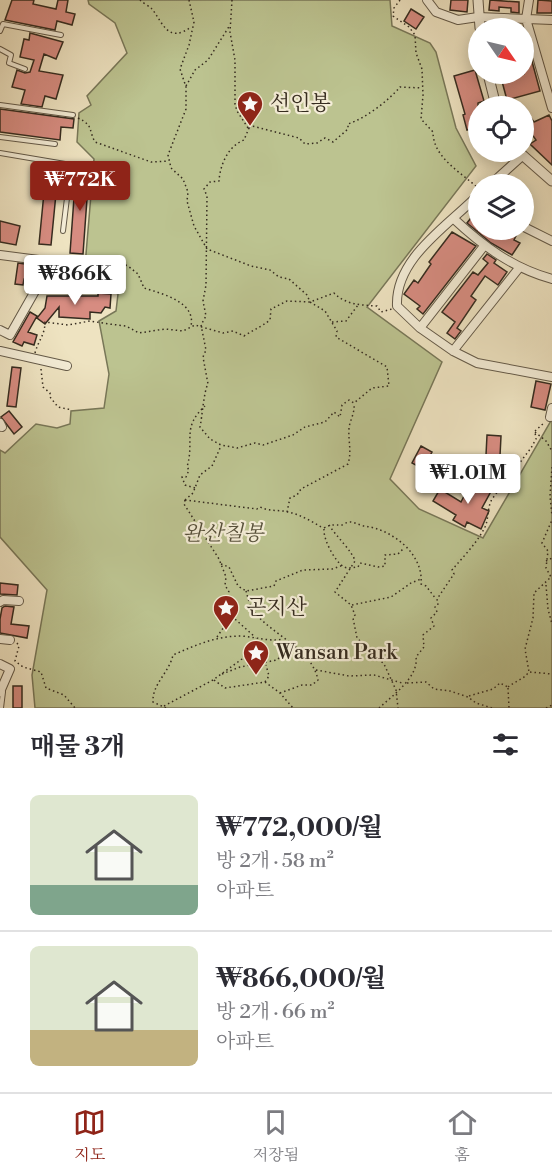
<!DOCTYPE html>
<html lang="ko">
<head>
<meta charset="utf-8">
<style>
	body { margin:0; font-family:"Libre Bodoni","Noto Serif KR",serif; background:#f7f7f7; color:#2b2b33; height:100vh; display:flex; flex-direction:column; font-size:22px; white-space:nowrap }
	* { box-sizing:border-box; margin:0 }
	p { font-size:20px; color:#7c7c81 }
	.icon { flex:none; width:33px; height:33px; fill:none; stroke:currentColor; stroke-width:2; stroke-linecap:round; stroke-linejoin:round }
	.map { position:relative; height:708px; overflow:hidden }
	.side { display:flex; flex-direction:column; background:#fff; flex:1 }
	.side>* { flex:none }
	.needle { width:39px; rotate:124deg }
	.fabs { position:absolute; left:468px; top:18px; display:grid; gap:12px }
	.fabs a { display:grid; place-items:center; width:66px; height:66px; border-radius:50%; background:#fff; box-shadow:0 3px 15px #0003; font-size:30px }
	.price { position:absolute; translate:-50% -51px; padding:0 14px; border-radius:6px; background:#fff; color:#222; font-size:20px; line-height:39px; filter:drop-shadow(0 2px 3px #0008) }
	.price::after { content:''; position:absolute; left:50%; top:36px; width:18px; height:14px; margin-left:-9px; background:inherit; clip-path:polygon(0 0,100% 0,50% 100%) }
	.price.selected { background:#8f2418; color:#fff }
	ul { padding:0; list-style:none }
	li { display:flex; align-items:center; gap:18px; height:150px; padding:0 30px }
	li+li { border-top:2px solid #e1e1e2 }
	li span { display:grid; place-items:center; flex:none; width:168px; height:120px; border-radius:9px; color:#555 }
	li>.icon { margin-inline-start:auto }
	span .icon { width:72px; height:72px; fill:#fffc; stroke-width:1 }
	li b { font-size:26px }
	h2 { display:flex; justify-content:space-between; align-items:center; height:72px; padding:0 30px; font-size:26px }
	.tabs { display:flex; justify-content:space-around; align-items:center; height:84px; border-top:2px solid #e1e1e2; background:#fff; font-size:16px; color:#7c7c81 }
	.tabs a { display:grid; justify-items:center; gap:3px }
	.tabs .selected { color:#8f2418 }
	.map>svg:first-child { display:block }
</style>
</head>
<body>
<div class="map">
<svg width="552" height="708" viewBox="0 0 552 708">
	<rect width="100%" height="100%" fill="#eee3c1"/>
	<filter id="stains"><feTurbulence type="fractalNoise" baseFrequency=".00333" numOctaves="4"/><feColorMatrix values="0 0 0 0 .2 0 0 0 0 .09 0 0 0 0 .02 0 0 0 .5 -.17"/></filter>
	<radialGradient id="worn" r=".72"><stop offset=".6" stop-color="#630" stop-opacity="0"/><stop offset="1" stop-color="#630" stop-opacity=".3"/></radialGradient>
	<path fill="#bcc390" stroke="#787758" stroke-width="1.5" d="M88,0H390L392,26L430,43L436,52L456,128L476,166L367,307L442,362L390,479L419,509L483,538L552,419V708H35L32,675L47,590L0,537V450L5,453L36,424L57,428L70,424L71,411L104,408L109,374L99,321L116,311L118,294L89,279L85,266L94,159L77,142L79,113L91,105L87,96L127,53L115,23L89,4Z"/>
	<path fill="#d78c81" stroke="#352b1f" stroke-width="1.5" d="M12,0H34L33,4L56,9L58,0H68L66,12L75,14L72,25L57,21L55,30L5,20Z
		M451,0H468L467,12L450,10Z
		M490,0L519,2V13L511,12V8L499,7V11L489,10Z
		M538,0L552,1V13H537Z
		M411,9L424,17L416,29L404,21Z
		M524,32L540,91L507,100L500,74H524Z
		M30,33L63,42L56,59L44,54L39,71L63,75L56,99L45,96L42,107L21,104L25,90L12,87L17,70L25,73L30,72L34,60L20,57L24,39L29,40Z
		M475,70L484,101L478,103V127L467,130L463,115L465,114L454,76Z
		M0,109L74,119L73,128L61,127L60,140L0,132Z
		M549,115L552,121V165L530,144L536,140L524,123L531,118L534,122Z
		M76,170L89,171L83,254L70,253Z
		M46,172L58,173L51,245L39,244Z
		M478,209V230H519L514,240L520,243L512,255L491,243L467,223Z
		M0,221L20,226L16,245L0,242Z
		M452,232L476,246L423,314L417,309L420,306L404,294L414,280L418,283L431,264L429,262Z
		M487,254L496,260L494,263L507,272L498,285L485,276L471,296L476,300L457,328L461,331L455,339L447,333L455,322L442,312L473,272L478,275L488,263L483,259Z
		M18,263L60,269L59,273L54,277L40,274L36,281L24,279L23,285L15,284Z
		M98,293L111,294L110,308L105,307L101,313L90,312V319L59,317V307L45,324L37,318L45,308L47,296H98Z
		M30,312L37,316L28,332L37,335L34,345L24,342L22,346L13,342Z
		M12,367L21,368L16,407L7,406Z
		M536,381L551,384L545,410L531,407Z
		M9,411L22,427L14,434L1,417Z
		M487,435L501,436L500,456L486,455Z
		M421,446L432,452L423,469L412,463Z
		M482,477L495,484L482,508L489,511L481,529L467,522L465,527L453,520L456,515L433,501L440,489L461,502L465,494L471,498Z
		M0,583L18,585L17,595L0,594Z
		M5,606L14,607L11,624L29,626L27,638L0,633V619L2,608Z
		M13,686H22V708H13Z"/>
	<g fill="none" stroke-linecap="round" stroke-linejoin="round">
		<g stroke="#635948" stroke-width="6">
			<path id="service" d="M0,31L3,24L61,35
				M0,49L11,55L9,63L25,69
				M0,105L73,115
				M0,137L55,144
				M0,153L71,165L63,231
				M1,708L3,692"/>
		</g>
		<g stroke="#635948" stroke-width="10">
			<path id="minor" d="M427,0L436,12L458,20L478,17L552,20
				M529,0L526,19L552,108
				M491,184L522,156
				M478,195C448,226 395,258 397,306L420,328L453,351L477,363L552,377
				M454,219C484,247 513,268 552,279
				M524,227L552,241
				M0,255L70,264
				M420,328L484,246
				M0,330L10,335L35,291
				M0,351L67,366
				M453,351L519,268
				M550,417L552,408
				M0,423L2,427
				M0,602L3,600L19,601
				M0,639L10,640
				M0,664L10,669L0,692"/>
		</g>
		<g stroke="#635948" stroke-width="11">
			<path id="tertiary" d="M478,0L480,28
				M488,74L496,106
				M519,152L552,181"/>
		</g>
		<path stroke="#352b1f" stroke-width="1.5" stroke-dasharray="1.5 3" stroke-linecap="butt" d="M140,0C143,3 149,6 152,9C163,23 168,44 191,27
			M189,0L194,22L189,45L180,69L186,87V109L168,155L171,168L183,179L188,192L187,201L194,226L207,249L251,266L270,270L279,277L289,279L307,295L310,302L325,311L337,331L336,337L387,367L389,386L372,388L354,403L349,400L342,405L340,417L334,412L325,422L305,427L293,435L263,445L255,443L237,448L221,445L210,439L200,427C202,418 204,390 208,384L203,357L206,350L201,325L206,316L203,301L206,285L207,196L204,189L210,182L219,181C220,165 228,146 244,140L249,128
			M232,0L230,32L235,60V104L237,111L248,128
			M400,0L394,8L393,16L409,27L415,35L416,53L422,69L423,95L421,119L433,132C433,158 462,173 478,188
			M186,86L195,70L208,60L230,25
			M78,118C94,126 88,129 95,142L151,162L168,161
			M249,128L252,126L299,138L305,144L317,143L325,138L333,142L348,129V124C366,118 388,101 400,87L422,88
			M75,268L76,270L113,260L128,266L138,274L144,288C163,294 196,302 191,326
			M332,322L346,321L358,305
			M35,353C38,341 45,335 45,322L68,325L90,321L109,324L126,326L139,333L165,329L183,331L195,325L223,333L233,331L244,336C253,330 261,327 270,320L271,309L287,301L310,302L334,293C346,305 361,305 377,306L381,312L392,309
			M41,369L43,387L50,393V397L58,407L72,410
			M535,431L545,422
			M535,432L546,441L552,451
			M552,467L550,496L552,516
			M195,488L185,485L182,477H186L189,470L187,467C195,440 181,428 205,406
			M185,500L184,504L219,559L226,577L225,585L229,592L227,604L232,608L235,619L255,637
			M185,500L257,509L260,507C268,511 275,510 283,511C298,513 311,521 323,528
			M185,500L193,493L200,475L212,466L221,446
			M287,512L290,498L297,495L301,489L348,464C352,451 348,441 349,428C350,420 355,413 354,404
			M329,525C335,535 353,552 355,561L335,592L351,605L355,615L353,618L357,638L384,664L396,690L398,708
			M324,528C331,524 334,525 342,525C344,524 347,522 350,522C354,522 359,525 364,526C391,529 424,553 421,584L426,586L436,599
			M324,529C323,539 335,562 344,567C349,569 353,567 358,567L360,563L378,567L385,566V555L398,554L404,548
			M546,561L552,558
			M221,564L229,567L238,586L246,591L274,586L276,581L303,570L332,569L341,566
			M546,585L548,609L552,624
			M246,591C248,598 250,607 255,613C274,636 312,649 318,680L312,685H302L280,693
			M352,605L391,597L411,583L421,579
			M217,637L232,615
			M17,643L19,646L15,661L23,667L41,672L46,688L64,695L75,708
			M316,670L349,676L374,675L402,683
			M530,672L552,674
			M222,674L240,667L277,660L282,655L283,640
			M214,680L225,688L265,682L280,693L293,708
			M265,682L269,676L266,665
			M407,683L426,682L434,689L450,691L468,697L476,703L492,708
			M508,687C515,681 523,680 529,672L525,649L533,618L534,593L551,577L546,568L548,551L542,543L552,520
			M508,688L509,708
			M469,696L493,689L500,683L508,687
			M164,706L213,680L242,659L251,651L256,638
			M166,708L153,702C152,684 169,673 173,655C196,645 216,636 241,636C256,637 269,642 283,639
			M379,708C392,696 419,677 416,657L424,647L423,635L434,626L431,618L437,612L435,607L438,605L437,599L454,574L452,570C463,557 477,543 485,527C489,518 487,508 492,499L531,448L536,439L535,432
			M546,708L552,705"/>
		<use href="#service" stroke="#f4edd7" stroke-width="4"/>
		<use href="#minor" stroke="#f4edd7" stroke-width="8"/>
		<use href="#tertiary" stroke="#f4edd7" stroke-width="9"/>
	</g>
	<defs>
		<g id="sight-pin" transform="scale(1.35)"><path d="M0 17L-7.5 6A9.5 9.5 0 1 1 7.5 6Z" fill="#8f2418" stroke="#f4edd7"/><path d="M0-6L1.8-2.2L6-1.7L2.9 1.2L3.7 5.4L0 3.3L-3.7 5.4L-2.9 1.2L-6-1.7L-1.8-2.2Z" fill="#fff"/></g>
	</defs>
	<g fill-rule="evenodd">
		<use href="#sight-pin" x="250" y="104"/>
		<use href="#sight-pin" x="226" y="608"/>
		<use href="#sight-pin" x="256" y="653"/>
	</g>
	<g text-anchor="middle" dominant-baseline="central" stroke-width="4.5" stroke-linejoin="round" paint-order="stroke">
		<g font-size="21" fill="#352b1f" stroke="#f4edd7" text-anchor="start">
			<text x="270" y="104">선인봉</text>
			<text x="246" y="608">곤지산</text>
			<text x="276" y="653">Wansan Park</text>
		</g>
		<g font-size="21" font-style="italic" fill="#57513b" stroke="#f4edd7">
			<text x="223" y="534">완산칠봉</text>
		</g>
	</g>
	<rect width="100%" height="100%" filter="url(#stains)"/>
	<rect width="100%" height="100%" fill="url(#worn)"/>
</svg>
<div class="fabs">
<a><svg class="needle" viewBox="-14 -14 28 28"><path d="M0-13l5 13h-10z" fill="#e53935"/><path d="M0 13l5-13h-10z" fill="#7c7c81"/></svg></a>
<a><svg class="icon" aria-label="locate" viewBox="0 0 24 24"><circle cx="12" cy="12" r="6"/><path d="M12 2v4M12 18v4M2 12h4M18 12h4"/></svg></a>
<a><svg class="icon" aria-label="layers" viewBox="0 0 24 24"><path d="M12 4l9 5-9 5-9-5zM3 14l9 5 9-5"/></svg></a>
</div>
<b class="price selected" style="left:80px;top:212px">₩772K</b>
<b class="price" style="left:75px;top:306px">₩866K</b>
<b class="price" style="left:468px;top:505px">₩1.01M</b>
</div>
<section class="side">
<h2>매물 3개<svg class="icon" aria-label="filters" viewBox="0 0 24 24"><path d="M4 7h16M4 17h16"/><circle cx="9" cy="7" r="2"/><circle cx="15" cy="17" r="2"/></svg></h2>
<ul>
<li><span style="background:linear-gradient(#dfe7d0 75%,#7fa58c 0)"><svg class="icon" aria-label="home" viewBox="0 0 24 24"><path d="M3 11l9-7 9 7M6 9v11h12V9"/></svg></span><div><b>₩772,000/월</b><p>방 2개 · 58 m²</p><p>아파트</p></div></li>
<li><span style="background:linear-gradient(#dfe7d0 70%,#c2b280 0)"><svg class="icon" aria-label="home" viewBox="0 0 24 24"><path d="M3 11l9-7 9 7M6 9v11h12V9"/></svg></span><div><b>₩866,000/월</b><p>방 2개 · 66 m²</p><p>아파트</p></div></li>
</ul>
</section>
<nav class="tabs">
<a class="selected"><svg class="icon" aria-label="map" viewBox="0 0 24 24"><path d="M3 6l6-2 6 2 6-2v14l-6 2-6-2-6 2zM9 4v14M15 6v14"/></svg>지도</a>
<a><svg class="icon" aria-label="saved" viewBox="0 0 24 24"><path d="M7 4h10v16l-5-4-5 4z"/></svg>저장됨</a>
<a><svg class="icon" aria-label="home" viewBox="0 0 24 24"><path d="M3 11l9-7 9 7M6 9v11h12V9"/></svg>홈</a>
</nav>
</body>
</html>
